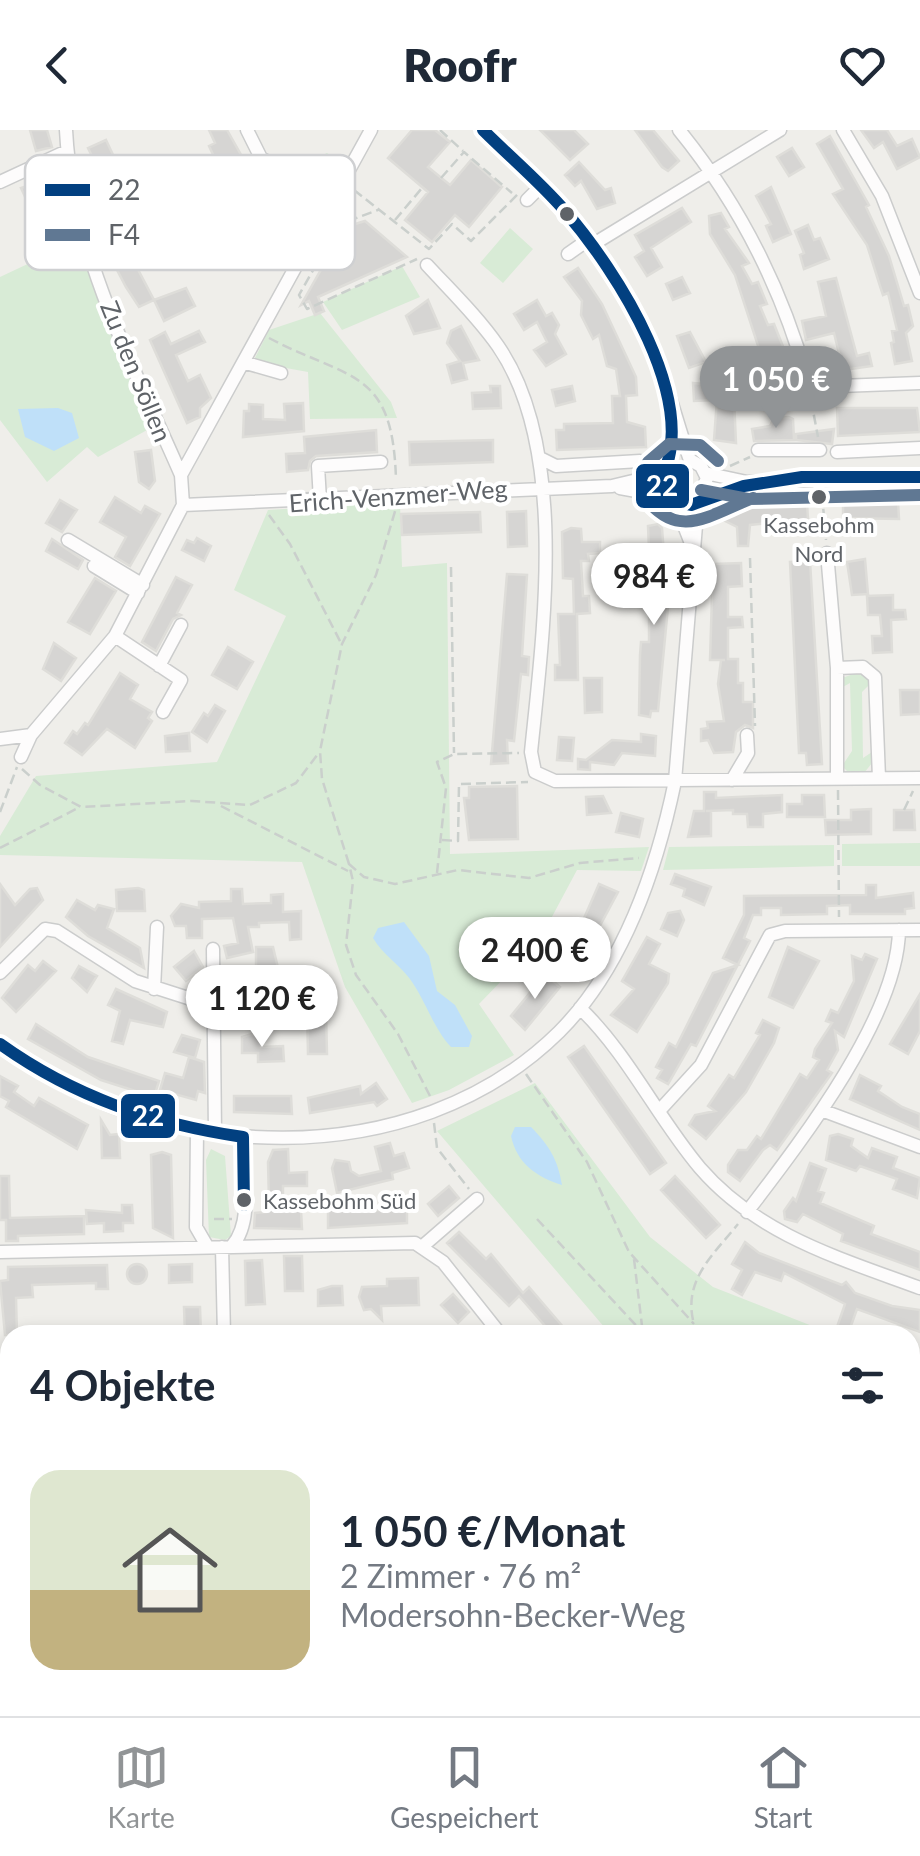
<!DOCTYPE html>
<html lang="de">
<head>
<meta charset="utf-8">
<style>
	body { margin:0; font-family:Lato,sans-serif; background:#f6f6f7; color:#1f2937; height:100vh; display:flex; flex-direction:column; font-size:38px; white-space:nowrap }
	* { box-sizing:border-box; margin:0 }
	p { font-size:32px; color:#747a83 }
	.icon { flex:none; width:55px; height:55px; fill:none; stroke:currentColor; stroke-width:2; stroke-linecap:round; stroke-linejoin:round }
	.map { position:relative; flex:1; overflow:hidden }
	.panel { position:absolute; left:0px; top:1195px; width:920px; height:392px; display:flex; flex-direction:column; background:#fff; border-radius:30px 30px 0 0; box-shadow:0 5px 15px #0003 }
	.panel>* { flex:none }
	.price { position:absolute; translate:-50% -85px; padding:0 22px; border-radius:35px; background:#fff; color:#222; font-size:32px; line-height:65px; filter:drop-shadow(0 2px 5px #0008) }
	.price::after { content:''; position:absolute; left:50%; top:60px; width:30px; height:22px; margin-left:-15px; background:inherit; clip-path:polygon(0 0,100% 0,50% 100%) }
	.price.active { background:#919496; color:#fff }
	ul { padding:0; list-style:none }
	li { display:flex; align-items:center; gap:30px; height:250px; padding:0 30px }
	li+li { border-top:2px solid #e0e1e3 }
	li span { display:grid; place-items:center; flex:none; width:280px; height:200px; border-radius:30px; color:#555 }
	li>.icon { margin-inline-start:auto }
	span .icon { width:120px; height:120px; fill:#fffc; stroke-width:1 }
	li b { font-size:42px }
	h2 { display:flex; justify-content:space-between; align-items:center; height:120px; padding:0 30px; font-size:42px }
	header { display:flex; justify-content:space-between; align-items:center; height:130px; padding:0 30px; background:#fff; font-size:45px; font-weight:800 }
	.tabs { display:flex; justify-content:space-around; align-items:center; height:140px; border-top:2px solid #e0e1e3; background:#fff; font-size:28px; color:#747a83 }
	.tabs a { display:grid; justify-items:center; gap:5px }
	.tabs .active { color:#919496 }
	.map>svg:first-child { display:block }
</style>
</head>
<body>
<header><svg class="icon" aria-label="back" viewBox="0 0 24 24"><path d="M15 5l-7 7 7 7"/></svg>Roofr<svg class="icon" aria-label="heart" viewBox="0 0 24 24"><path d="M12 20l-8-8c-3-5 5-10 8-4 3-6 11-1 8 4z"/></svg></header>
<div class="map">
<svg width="920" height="1586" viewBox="0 0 920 1586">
	<rect width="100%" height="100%" fill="#efeeea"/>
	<path fill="#d8ebd6" d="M327,23L349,40L310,110L278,46Z
		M510,98L533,119L503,153L480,133Z
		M83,108L158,294L98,327L87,317L47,352L0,290V147Z
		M402,136L420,167L342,200L323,172Z
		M320,183L391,272L397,288L310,289L308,242L253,232L269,200Z
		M400,372L402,437L447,433L450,724L649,717L641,741L577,740L538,813L479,874L514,925L449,960L412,973L345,857L302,732L0,725V706L36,646L217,632L286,486L234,460L268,380Z
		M862,541L871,553L862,562L863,628L872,622V633L864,643H849L842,636L852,621L850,553L841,558L842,548Z
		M920,713V736H842V714Z
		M834,715V736L663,740L669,717Z
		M535,953L650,1107L713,1157L835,1205H611L437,1001Z
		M211,1019L225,1026L231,1106L225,1110L209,1107L206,1030Z
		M910,1230L920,1234V1586H318L327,1578H910Z"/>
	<path fill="#bfe0f9" d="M58,278L72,283L79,308L54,321L25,307L18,279Z
		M404,792L429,826L437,861L455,875L472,906L469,917H451C433,898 426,871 410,849C399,834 383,825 373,808L378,798Z
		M515,997H531C549,1015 558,1030 562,1055C537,1047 517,1034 511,1006Z"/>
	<path fill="#d6d5d3" stroke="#deddd9" stroke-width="2.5" d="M30,0H47L52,17L36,21Z
		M209,0H227L249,39L225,50L209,16L215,13Z
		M412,0H435L450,12L428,37L450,55L471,30L502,57L469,97L455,85L432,112L405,90L428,62L388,28Z
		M540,0H574L588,14L570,30Z
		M635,0H653L679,31L668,41L662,37Z
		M861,0H887L897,16L912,9L920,27L897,39L883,12L874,18Z
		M830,6L869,75L866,77L889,126L904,176L908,175L913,196L906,203L912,231L895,234L891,213L894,212L892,201L897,200L888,163L883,165L880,156L867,115L833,64L843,59L817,14Z
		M106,10L114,27L97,36L88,18Z
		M792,18L804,37L789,46L777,27Z
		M579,32L605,60L611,58L615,73L597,79L581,51L575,56L565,45Z
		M54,47L64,63L50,70L27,71L21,58Z
		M771,57L791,104L773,112L766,96L771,94L756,66Z
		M682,78L691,92L651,118L662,137L647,146L635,127L644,121L635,105Z
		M721,83L729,97L725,99L749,133L742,136L752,154L758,152L767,174L760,176L768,195L774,194L792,239L780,241L775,221L780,220L761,225L735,145L710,104L709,86Z
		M102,85L119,89L128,108L123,111L154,170L139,177L126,157L96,100L106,96Z
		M365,91L407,127L318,167L324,181L315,185L309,171L301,175L345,97Z
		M808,95L814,110L820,108L829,129L804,139L800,125L804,123L795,101Z
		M578,138L602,174L636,247L637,265L626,266L627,292L645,297L646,317L557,320L556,300H564V294L613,293L612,266H620L616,239L607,236L599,205L593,209L581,185L582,171L564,147Z
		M682,147L690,163L673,170L666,154Z
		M836,148L857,226L869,223L872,236L843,240L834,203L806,210L802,191L826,186L818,152Z
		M186,158L195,176L164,191L154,170Z
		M428,170L440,198L414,204L406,186Z
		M537,170L546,186L552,183L559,195L555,204L566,224L546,236L534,220L547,212L537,192L524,200L514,184Z
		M461,196L479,230L463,233L467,249L452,253L447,235L460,231L447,213L451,201Z
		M199,201L205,212L176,225L188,251L200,245L211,268L200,278V287L187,293L150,210L165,202L171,214Z
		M690,202L706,232L689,238L677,206Z
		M787,249V266L747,268L744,251Z
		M693,253L714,255L715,270L694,271Z
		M490,256H500L501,278L473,279L472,263L491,262Z
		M572,256L575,271L556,276L552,260Z
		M717,269H734L736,313L714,310Z
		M303,273L304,301L243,307L244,281H249V274L263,275V289L285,290L284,274Z
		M837,278H917L920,302L838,306Z
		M789,287L793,289L794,310L754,311L752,299L770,296L774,288Z
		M834,299L832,314L796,310V304Z
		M376,300L377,322L316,326L310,331L308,340L287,342L286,324L305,323L304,307Z
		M493,310V332L410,335L409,312Z
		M151,320L155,351L149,359L139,352L135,322Z
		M115,367L141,383L145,376L160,384L130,436L115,427L126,407L100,392Z
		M60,370L77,380L62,402L46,393Z
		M898,371L899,389L843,388V372Z
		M807,373L808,389L750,395L748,416H738L737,397L721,389L724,381L742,380V375Z
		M526,381L527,416L508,417L507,382Z
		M480,382L481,402L402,405L401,384Z
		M658,394L662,398L668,477L658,581H651L650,587L639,585L640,525L641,512H649V448H661L645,436L660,420H649L648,396Z
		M571,398L581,399L582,412H600V423L588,424L589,431H581L583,466H589L590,483L577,484L578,550H555V535H560L558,484H574L573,449L563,448L562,402Z
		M197,408L211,416L204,431L182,420L187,410L194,413Z
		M52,409L83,430L78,439L46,421Z
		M865,429L868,464L852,465L847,432Z
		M810,431L822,634L807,635L806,623H799L790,432Z
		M741,433L742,456L728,457V487H742L743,497L728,498V529H738V553H743V572H753V598L745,595L736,602L733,622L714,623L708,610L701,611V599L708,598L707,592L724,591L718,554L721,530H725H710L713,434Z
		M507,444L527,445L522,526L529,527L528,545L521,544L514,611L507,610L508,633L491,634Z
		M176,447L192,455L177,483L181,485L173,489L156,521L142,512Z
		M95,448L116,461L90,504L68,492Z
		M893,465V480H905L906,489L891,490L892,522L873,523L872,506H882L880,485H868L867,466Z
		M54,513L76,528L61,551L43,539Z
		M228,517L253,532L237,559L212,545Z
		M120,543L138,555L130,569L152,582L148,588L152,591L135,618L107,599L82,625L65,613L73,601L77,604L85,593L88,595Z
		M584,548H602V582L585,583Z
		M900,560H920V584L901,585Z
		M215,575L225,581L207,612L192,602L204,583L208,586Z
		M189,603L190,621L166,622L165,606Z
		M641,604L656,606L655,626L622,623L614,635L590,632V640L578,639V629L586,630L612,610L641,612Z
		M559,607L574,608L572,631L557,630Z
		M517,656L518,709L469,710L464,668H469V657Z
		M704,662H716V668L782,665V682L763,684V697H748L747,684H733V680L706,681H711V706L688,707L694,681H704Z
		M802,665H824L825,687H787V674H802Z
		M603,666L611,683L587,685L586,667Z
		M871,679V704L826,705L825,690H851V680Z
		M894,680H914L915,700H894Z
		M621,683L643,689L639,707L616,702Z
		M675,744L711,757L704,775L683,766L685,759L671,754Z
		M0,754L15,775L30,759L37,758L43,770L0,817Z
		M599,754L618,762L574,844L556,834L578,802Z
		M866,755H876V768L913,763L914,778L905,779V784H850V775L827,776V784L781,785V778H761V785H753L744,808L750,811L696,916L691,914L668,954L657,948L662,940L656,937L669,913L676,917L713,843L738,835L723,828L744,785V766L866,765Z
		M138,758L144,760L145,781H117L116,760Z
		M231,759H242L243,774L271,773V765L283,764V782L301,781V809L290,810L289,792L259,793V797H248L253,822L227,828L224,816L238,813L233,788L202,789V808H187L186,796H175L171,786L181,774L199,778V772L231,771Z
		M77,770L95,780L98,775L114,779L107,798L140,818L144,838L88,806L66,787Z
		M680,781L684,790L677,806L661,799L668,783Z
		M647,807L660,814L649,834L669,844L668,853L637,902L611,885L634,859L622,851Z
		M256,817H273L279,842H256Z
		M788,817L819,831L793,878L769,867Z
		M194,821L203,837L186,851L174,837Z
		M865,824L877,829L844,907L835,901L838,920L827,940L832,943L777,1020L770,1015L763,1020L740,1051L728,1042V1035L738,1020H747L757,1006L761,1009L800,944L807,948L819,930L813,927L815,919L832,893L826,891L831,880L838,883L854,851L852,826L862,830Z
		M43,831L56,841L16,882L2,868L28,835L35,841Z
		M79,836L97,846L87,862L72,848Z
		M545,844L560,857L525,900L511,886Z
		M307,852L320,882L326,881L327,924H308L307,880L298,884L292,869L307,860Z
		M256,857L257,877L240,878L236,868L240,858Z
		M116,859L167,882L163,897L130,890L123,914L112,911L120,881L108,875Z
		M920,864V901L908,924L890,914Z
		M763,890L779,898L774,913L746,962L706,1009L689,995L695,985L715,981L708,976L729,945L734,948L760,905L756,903Z
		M36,894L88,927L159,951L154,967L101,950L28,909Z
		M252,904L261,908V917L283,916L284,931L258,932V923H242V907Z
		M182,905L200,910L195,928L174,922Z
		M584,916L666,1033L650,1044L568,927Z
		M189,927L204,932L205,963L198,961L196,970L160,960L165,943L183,948Z
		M860,945L881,956L878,961L902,977L920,984V1000L850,969Z
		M0,946L18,956L14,962L34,976L39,968L88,995L77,1019L6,977L9,971L0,966Z
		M376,953L387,969L377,976L374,972L310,983L308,968L360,956L361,964Z
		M234,966H291L292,984L234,982Z
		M101,990L110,1005L119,1004L120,1028H102Z
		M838,1004L853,1009L851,1016L868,1028L872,1018L897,1027L893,1038L920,1048L917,1068L893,1059L897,1049L860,1036L856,1041L826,1030L830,1006Z
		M390,1013L394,1026L404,1023L409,1038L392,1043L393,1049L337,1063L332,1038L335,1030L349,1032L351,1041L359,1046L381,1041L375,1017Z
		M288,1019L289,1043L307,1042V1056H283V1080H301L302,1099L254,1098L255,1083L266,1082L269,1072L268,1032L273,1020Z
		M162,1022L171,1025L173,1108L153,1098L151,1025Z
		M810,1033L826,1039L818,1061L824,1063L820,1073L874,1096L871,1104L920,1122V1140L841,1111L843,1104L803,1084L797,1092L785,1089L784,1081L793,1068L796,1071Z
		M0,1046H9L10,1088L84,1086V1104L18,1106V1111H6V1090H0Z
		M675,1046L720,1095L706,1108L661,1060Z
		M449,1056L459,1068L438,1086L428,1074Z
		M381,1068H393V1075L407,1074V1093L328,1098V1073L358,1069V1081L381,1080Z
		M122,1075H132L133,1093H123V1101L104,1102V1093L87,1094L86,1080L122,1083Z
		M459,1102L486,1129L491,1124L523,1163L529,1157L570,1205H553L519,1166L509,1176L447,1113Z
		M745,1112L759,1123L842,1155L846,1152L855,1163L892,1176L920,1180V1202L857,1179L848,1204L836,1200L845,1174L784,1143L781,1151L755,1142L742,1165L732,1159L742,1140L732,1134Z
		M284,1126H302L303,1161H285Z
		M262,1130L265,1174L246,1175L245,1131Z
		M127 1144a10 10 0 1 1 20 0a10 10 0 1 1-20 0Z
		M192,1134V1152L169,1153V1135Z
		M107,1135L108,1159H96V1153L32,1155L33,1167L16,1168L17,1205H5L0,1151L8,1150V1137Z
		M418,1148L419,1175L381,1176L382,1190L371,1179L364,1180L359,1167L362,1157L387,1156V1149Z
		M332,1156H342L343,1175L318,1176V1160Z
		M453,1164L469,1182L458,1193L441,1175Z
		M184,1177H200L201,1205H185Z
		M10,1545V1586H0V1546Z"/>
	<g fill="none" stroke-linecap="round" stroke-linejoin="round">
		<g stroke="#cbcccc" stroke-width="15">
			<path id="minor" d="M247,0L261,28L273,35L310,110
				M483,0C561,66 625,145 661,241C672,270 679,300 690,330L701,336L707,348L698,371L676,375
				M679,0C740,75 781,156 807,249L813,257L920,253
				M843,0L882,66L920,163
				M0,52L67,21
				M527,70L542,55
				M265,95L288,83L295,98
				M592,115L780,0
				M568,124L588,110
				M427,135C451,161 478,187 498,216C569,319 543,504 531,622L535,642L555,651L920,648
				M246,233L281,243
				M672,286L670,333L662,344L661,359L676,375L692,416
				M758,320H820
				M837,322L920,318
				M540,328L556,336L640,331
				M705,343L747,352L920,347
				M181,345L371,0
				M620,358L664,366
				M703,366L747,352
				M320,370L318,336L381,332
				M183,375L612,356L662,344
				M68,410L143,455
				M827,423L837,538V649
				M94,436L138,463
				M115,506L181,550L163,582
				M159,536L181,495
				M837,538L863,537L875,547L879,648
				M0,609L31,605
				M21,627L31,605L115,506L183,375L181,345C133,235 72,121 66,0
				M732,650L748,623L747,605
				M213,819L215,1003
				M0,843L45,799L57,801L135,851L213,876
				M154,859L157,797
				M580,878C628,924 657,987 700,1038C758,1105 839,1128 920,1158
				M213,891L285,888
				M0,914C156,1036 413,1046 559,902C623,838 657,738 675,651L698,371
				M659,981L701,935L770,805L785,801L920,800
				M824,981L920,1017
				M197,1000L196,1097L207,1116
				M747,1082C799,1014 898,887 899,800
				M424,1115L477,1069
				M232,1116C255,1090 242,1040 243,1007
				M222,1117L224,1205
				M0,1122L415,1113L443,1132L501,1205
				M0,1254H10
				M0,1384H10
				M0,1521H10"/>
		</g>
		<path stroke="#cacfcc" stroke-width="2.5" stroke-dasharray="10 5" stroke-linecap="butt" d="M440,0L463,21
			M441,48L464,22L512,63
			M354,60L429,119L452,94L471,111L518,64
			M339,81L350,95
			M395,90L422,58
			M348,91L378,80
			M315,124L321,126L299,165L307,179L417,129
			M321,125L344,84
			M269,208C351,251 393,238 396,350
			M811,270L818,307
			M730,336L750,327
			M822,364L826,410
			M269,385L290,414L341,513
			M750,428L755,596
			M451,437L454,623
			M22,639L40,655L81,677L192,671L250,675L296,653L318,624
			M838,660L839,787
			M221,676L348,741
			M904,680L913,661
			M0,682L17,637
			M442,710L458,711L459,654L528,652
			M0,718L80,677
			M349,734L322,649L320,621L342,514L376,445L396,378
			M437,743L446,658L437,632L454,624L519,623
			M526,944L587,1032L629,1122L694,1194
			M430,966L398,904L356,845L346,815L353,751L349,734L364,747L395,754L458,740L529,748L580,733L639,728
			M434,993L437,1018L469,1059
			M214,1089H232
			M537,1089L645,1205
			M634,1129L642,1196
			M693,1190C684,1149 714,1124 738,1094
			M910,1269L920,1268
			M910,1490H920
			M424,1578L429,1586
			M571,1578V1586
			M667,1578L668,1586
			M766,1578L767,1586
			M864,1578V1586
			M377,1586L388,1578"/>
		<use href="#minor" stroke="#fdfcfc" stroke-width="12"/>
		<g stroke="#fff" stroke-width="20">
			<path id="bus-1" d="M483,0C510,27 540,52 565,81C616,140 703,273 660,351L668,370L691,375L744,356L802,347H920
				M0,914C74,967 154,994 243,1007L244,1075"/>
		</g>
		<g stroke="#fff" stroke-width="20">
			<path id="bus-2" d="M718,331L700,315L669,314L648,332L645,367C678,412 711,384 753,368
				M701,360L748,369L920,365"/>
		</g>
		<use href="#bus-1" stroke="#024080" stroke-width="12"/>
		<use href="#bus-2" stroke="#607893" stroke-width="12"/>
	</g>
	<g fill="#5f6368" stroke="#fff" stroke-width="4">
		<circle cx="567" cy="84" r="9"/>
		<circle cx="819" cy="367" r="9"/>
		<circle cx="244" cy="1070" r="9"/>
	</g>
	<g text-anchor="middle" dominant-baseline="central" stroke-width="8" stroke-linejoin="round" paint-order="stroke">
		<g font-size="22" fill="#5f6368" stroke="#fff">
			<text x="819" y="394">Kassebohm<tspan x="819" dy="29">Nord</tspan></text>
			<text x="263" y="1070" text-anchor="start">Kassebohm Süd</text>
		</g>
		<g font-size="25" fill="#5f6368" stroke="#fff">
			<text transform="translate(137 241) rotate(68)">Zu den Söllen</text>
			<text transform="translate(398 365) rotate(-4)">Erich-Venzmer-Weg</text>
		</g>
	</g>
	<rect x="25" y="25" width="330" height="115" rx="15" fill="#fff" stroke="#cfd0d2" stroke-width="2.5"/>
	<rect x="45" y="54" width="45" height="12" fill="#024080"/>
	<rect x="45" y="99" width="45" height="12" fill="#607893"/>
	<g font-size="28" fill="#5f6368">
		<text x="108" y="70">22</text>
		<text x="108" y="115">F4</text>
	</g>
	<g stroke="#fff" stroke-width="4">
		<rect x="634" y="332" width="57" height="48" rx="10" fill="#024080"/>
		<rect x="119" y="962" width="58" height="48" rx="10" fill="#024080"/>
	</g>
	<g font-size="28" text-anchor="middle" font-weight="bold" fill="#fff">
		<text x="662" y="366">22</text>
		<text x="148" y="996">22</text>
	</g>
</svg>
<b class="price active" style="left:776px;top:301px">1 050 €</b>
<b class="price" style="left:654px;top:498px">984 €</b>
<b class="price" style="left:535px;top:872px">2 400 €</b>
<b class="price" style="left:262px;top:920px">1 120 €</b>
<section class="panel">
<h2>4 Objekte<svg class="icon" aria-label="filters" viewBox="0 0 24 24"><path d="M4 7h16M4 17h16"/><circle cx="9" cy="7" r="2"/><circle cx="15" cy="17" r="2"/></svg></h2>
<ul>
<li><span style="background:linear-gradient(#dfe7d0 60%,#c2b280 0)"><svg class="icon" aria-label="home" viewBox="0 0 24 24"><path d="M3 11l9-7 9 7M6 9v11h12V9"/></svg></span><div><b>1 050 €/Monat</b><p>2 Zimmer · 76 m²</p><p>Modersohn-Becker-Weg</p></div></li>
</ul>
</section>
</div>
<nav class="tabs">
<a class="active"><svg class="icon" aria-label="map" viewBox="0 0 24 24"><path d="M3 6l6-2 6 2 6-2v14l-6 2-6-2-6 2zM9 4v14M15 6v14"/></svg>Karte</a>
<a><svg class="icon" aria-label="saved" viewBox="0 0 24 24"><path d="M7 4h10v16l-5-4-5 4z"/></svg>Gespeichert</a>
<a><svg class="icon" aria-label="home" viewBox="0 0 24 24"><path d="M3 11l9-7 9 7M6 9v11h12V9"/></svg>Start</a>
</nav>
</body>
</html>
